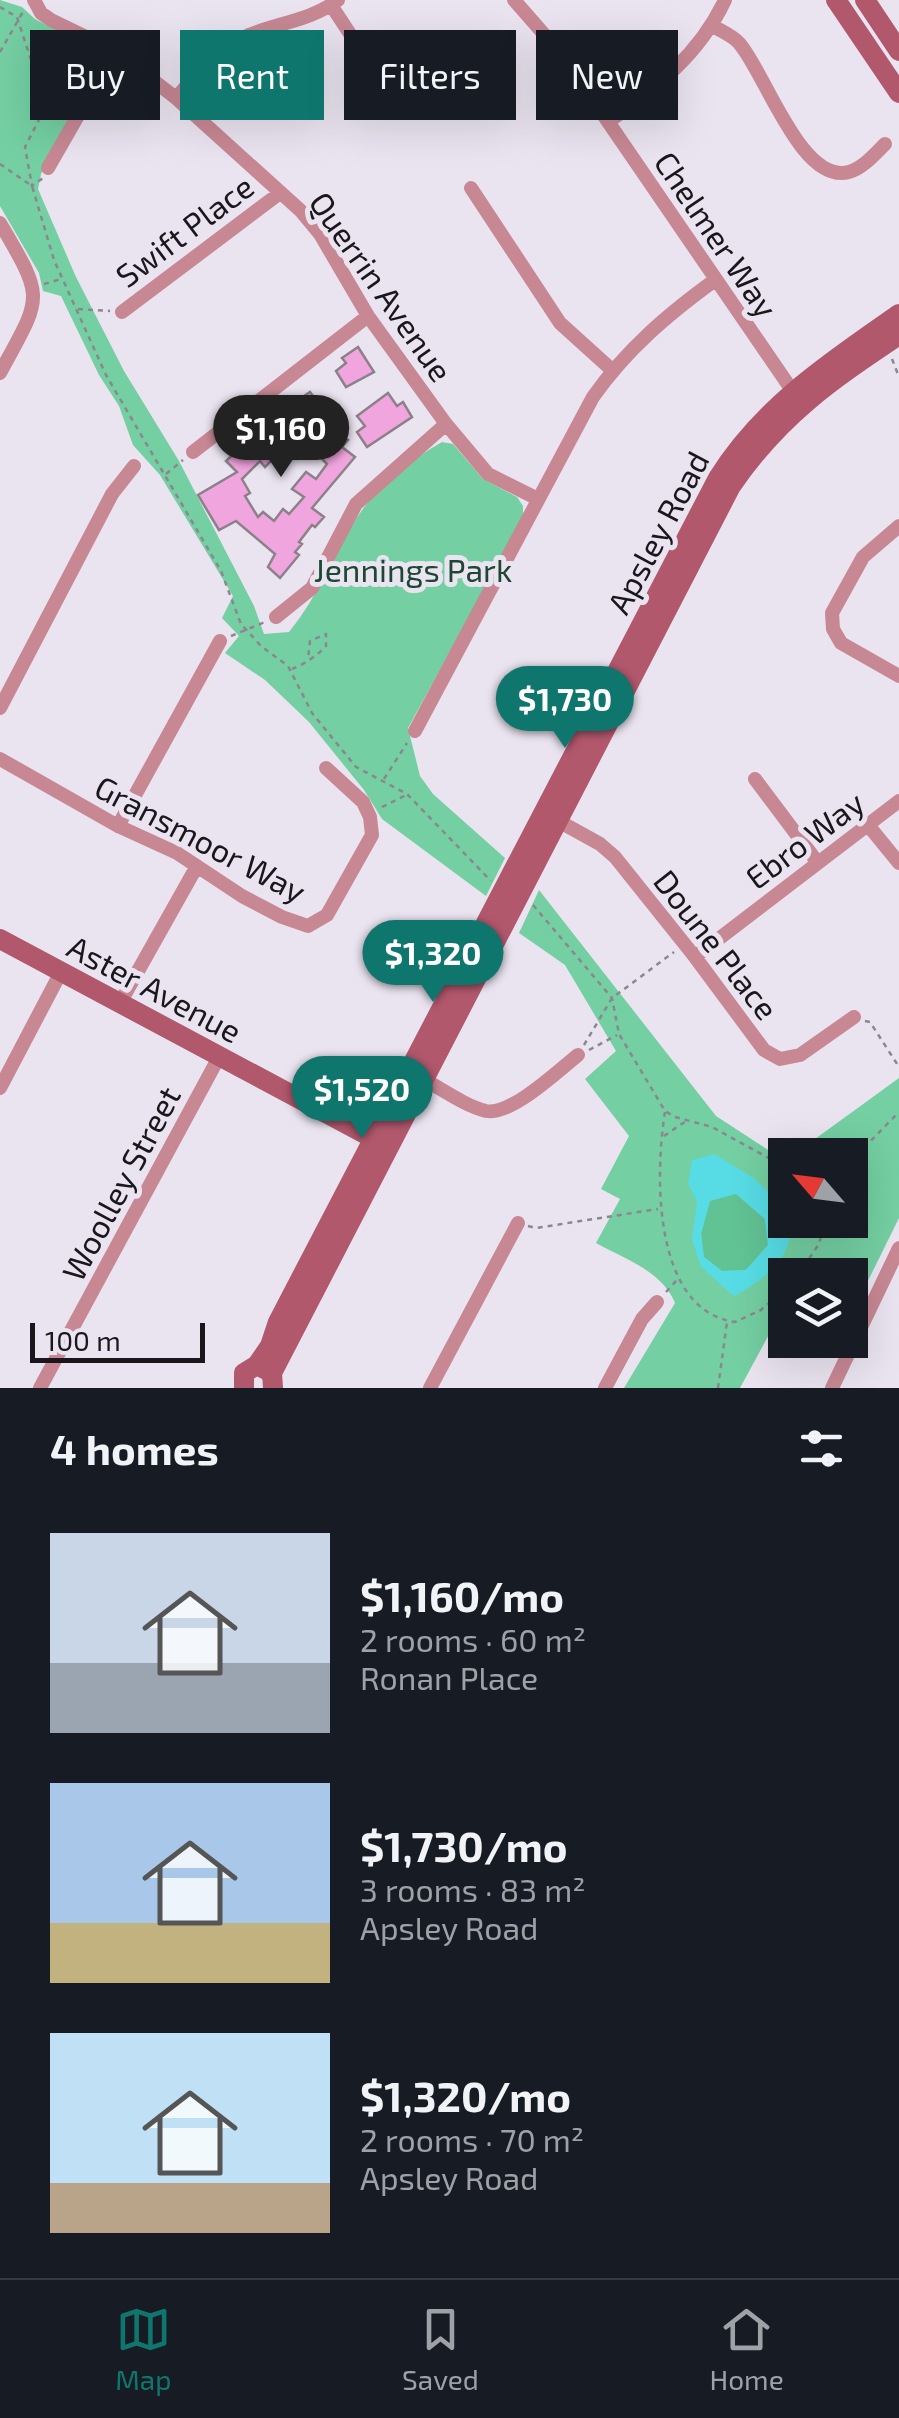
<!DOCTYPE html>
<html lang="en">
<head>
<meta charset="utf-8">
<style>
	body { margin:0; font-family:"Exo 2",sans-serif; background:#20242c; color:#f1f3f6; height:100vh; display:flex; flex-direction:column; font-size:38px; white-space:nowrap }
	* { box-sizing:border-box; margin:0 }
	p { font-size:32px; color:#9ea1a6 }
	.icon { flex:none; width:55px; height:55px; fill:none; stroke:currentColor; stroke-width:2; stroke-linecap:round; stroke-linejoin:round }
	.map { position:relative; height:1388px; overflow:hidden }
	.details { display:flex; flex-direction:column; background:#171b24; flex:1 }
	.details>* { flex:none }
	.hud { position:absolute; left:30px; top:30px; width:840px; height:90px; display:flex; gap:20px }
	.needle { width:65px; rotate:298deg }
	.buttons { position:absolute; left:768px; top:1138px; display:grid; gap:20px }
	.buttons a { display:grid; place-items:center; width:100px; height:100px; border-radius:0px; background:#171b24; box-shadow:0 10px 40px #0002; font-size:50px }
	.scale { position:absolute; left:30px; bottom:25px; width:175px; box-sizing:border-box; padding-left:10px; border:5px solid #19171b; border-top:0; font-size:28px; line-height:35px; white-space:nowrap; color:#19171b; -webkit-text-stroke:8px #eae4f0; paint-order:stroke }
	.price { position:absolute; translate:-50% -85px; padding:0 22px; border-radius:35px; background:#0f766e; color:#fff; font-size:32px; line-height:65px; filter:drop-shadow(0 2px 5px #0008) }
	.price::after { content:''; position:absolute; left:50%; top:60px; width:30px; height:22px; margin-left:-15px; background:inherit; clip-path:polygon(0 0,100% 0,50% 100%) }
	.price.on { background:#222; color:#fff }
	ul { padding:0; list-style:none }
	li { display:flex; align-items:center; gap:30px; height:250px; padding:0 50px }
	li span { display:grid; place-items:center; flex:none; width:280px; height:200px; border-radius:0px; color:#555 }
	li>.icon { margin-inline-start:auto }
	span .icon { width:120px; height:120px; fill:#fffc; stroke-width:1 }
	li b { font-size:42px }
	h2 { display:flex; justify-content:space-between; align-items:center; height:120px; padding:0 50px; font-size:42px }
	.chip { padding:0 35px; border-radius:0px; background:#171b24; box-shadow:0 10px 40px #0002; font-size:35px; line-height:90px }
	.chip.on { background:#0f766e; color:#fff }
	.dock { display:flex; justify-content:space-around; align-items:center; height:140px; border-top:2px solid #363941; background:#171b24; font-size:28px; color:#9ea1a6 }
	.dock a { display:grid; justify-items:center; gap:5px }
	.dock .on { color:#0f766e }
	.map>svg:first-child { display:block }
</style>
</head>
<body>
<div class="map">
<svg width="899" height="1388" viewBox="0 0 899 1388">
	<rect width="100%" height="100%" fill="#eae4f0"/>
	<path fill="#74cfa2" d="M0,0L22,7L35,19L98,52L102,63L41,174L38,189L76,277L124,371L179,461L254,606L264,634L289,632C322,592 336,545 365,506C385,480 414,458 442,442L453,444L483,479L517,497L523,506V518L408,728L420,776L433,794L505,858L486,896L382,819L364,790L309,722L265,680L225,653L239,636L222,618L233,596L160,475L133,445L119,406L99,375L61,296L43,291L39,273L0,206Z
		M539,890L716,1116L785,1161V1220H850V1155H793L899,1078V1218L850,1317V1275H785V1305L740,1388H624L675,1303C662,1271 625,1259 596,1243L620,1199L601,1189L629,1136L585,1079L616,1051L565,965L519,933Z"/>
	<path fill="#61c294" d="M735,1193L765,1219L768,1245L746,1270L722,1271L704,1257L701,1234L710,1201Z"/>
	<path fill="#57dce5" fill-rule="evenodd" d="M714,1154L754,1178L785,1209V1220H789C798,1254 761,1283 734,1296L701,1267L692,1240L697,1202L688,1183L692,1160ZM736,1194L765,1219L768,1245L746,1270L722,1271L704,1257L701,1234L710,1201Z"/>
	<path fill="#f1a5de" stroke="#8c8189" stroke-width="2.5" fill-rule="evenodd" d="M358,347L374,372L346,387L336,371L346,363L342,358Z
		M310,392L329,417L323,422L348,440L342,447L355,457L312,508L324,517L315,527L312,525L299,542L302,544L295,552L299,555L280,578L268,567L275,554L236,521L219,530L198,495L237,472L226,461L272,418ZM314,421L330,440L321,458L327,464L316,479L306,472L292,489L304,497L289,514L283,509L274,521L263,512L258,517L245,496L250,493L242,479L260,461L265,467L283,448L287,452L303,440L299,435Z
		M388,393L397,406L403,402L412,417L367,447L357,432L365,426L357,416Z"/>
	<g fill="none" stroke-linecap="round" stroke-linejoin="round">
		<path stroke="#8b878f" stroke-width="2.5" stroke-dasharray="5 5" stroke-linecap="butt" d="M0,7L17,17L35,72L49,90L47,104L25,147L32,186L43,178
			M0,52L24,10
			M0,164L32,186L54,260L106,375L221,571L241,624L261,646L288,666L312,713L356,767L407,794L491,881
			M44,284L61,279
			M78,309L110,311
			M892,359L899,377
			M166,474L183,460
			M231,636L265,622
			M292,669C303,665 318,655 326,646V634L310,641L308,659
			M384,779L407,743
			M382,807L406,795
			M533,905L612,998L619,1034L665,1111L675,1117L712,1127L785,1167
			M865,1021L870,1022L899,1067
			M584,1045L612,998L674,952
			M589,1050L617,1035
			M665,1112C655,1173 652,1310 735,1322L761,1310L785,1289
			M664,1136L686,1121
			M850,1162L899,1112
			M528,1226L536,1228L658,1209
			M798,1275L819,1244L825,1220
			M666,1292L677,1280
			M718,1388L727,1322"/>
		<path stroke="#c78894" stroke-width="14" d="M34,0L41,13L51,20L115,51L176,98L301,211L320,234L368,316L446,424L488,474L538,499
			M514,0L563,56L798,399
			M331,5L381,81
			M713,26C721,31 733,36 739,43C765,72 801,185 849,172C863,168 875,154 885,144
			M176,98C197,74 219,48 249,35C278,23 312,20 338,0
			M608,122C657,87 699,55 725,0
			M48,168L115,51
			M471,188L560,323L612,370
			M0,223C46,301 42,295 0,373
			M122,312L280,193
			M193,452L368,316
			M899,526L863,557L832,613L833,629L841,643L899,676
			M276,617L312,588L356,504L446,424
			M0,708L112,494L134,466
			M415,731L593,397C627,349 667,315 715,280
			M0,759L118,826L177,853L242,896L282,917L308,926L327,915L372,835L370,817L363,802L326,768
			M755,779L818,863
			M553,818L600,844L615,857L695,957L764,1050L780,1059L800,1055L854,1017
			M868,825L899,863
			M118,826L220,641
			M695,957L899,801
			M120,1003L197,866
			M423,1079C442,1089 465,1106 486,1111C511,1116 559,1070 578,1055
			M0,1088L61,972
			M40,1388L219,1057
			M430,1388L518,1223
			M605,1388L642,1319L657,1302
			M832,1388L899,1248"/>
		<path stroke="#b2586d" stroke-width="20" d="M836,0L899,93
			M865,0L899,51
			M0,939L382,1143
			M257,1365L270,1346L278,1322L718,478C763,406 830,362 899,314
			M272,1373L731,486C780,415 829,382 899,335
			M244,1388V1373L257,1365L272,1373L273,1388"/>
	</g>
	<g text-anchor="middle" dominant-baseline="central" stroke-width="10" stroke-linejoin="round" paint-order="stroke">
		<g font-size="32" fill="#19171b" stroke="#eae4f0">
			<text transform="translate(184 230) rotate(-37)">Swift Place</text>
			<text transform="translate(717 234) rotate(56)">Chelmer Way</text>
			<text transform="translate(382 286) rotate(55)">Querrin Avenue</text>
			<text transform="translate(657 532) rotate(-62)">Apsley Road</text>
			<text transform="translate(201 838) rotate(28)">Gransmoor Way</text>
			<text transform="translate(804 839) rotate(-37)">Ebro Way</text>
			<text transform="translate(717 944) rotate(52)">Doune Place</text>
			<text transform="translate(155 988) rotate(28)">Aster Avenue</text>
			<text transform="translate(120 1183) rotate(-62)">Woolley Street</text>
		</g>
		<g font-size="32" fill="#1d4633" stroke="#eae4f0">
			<text x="413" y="569">Jennings Park</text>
		</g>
	</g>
</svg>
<div class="buttons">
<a><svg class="needle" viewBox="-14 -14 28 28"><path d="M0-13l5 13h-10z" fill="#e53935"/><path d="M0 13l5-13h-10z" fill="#9ea1a6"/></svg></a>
<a><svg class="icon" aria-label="layers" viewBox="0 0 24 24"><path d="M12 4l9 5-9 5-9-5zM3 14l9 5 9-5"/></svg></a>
</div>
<div class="scale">100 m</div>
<b class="price on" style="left:281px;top:480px">$1,160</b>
<b class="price" style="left:565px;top:751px">$1,730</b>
<b class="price" style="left:433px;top:1005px">$1,320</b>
<b class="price" style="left:362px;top:1141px">$1,520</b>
<div class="hud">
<a class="chip">Buy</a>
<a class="chip on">Rent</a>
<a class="chip">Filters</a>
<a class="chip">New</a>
</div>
</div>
<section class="details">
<h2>4 homes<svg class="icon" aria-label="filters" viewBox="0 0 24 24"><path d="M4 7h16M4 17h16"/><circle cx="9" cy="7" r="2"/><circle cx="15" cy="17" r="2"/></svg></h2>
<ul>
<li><span style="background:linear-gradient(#c9d6e8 65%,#9aa5b1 0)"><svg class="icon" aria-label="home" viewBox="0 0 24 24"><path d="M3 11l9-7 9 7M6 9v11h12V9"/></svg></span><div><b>$1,160/mo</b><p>2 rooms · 60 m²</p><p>Ronan Place</p></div></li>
<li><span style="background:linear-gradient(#a9c7e8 70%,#c2b280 0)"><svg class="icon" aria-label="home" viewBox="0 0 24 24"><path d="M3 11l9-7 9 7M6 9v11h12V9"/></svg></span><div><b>$1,730/mo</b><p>3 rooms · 83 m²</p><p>Apsley Road</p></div></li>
<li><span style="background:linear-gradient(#bfe0f5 75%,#b9a48a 0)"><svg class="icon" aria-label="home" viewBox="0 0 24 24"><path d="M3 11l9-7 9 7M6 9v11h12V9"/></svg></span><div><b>$1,320/mo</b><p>2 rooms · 70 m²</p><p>Apsley Road</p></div></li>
</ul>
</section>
<nav class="dock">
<a class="on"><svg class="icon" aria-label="map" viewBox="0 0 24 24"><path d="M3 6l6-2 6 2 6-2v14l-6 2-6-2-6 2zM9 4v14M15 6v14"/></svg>Map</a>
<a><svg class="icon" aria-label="saved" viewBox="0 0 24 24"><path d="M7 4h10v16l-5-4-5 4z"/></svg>Saved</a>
<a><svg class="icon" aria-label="home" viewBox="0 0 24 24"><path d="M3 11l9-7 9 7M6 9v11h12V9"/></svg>Home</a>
</nav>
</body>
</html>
